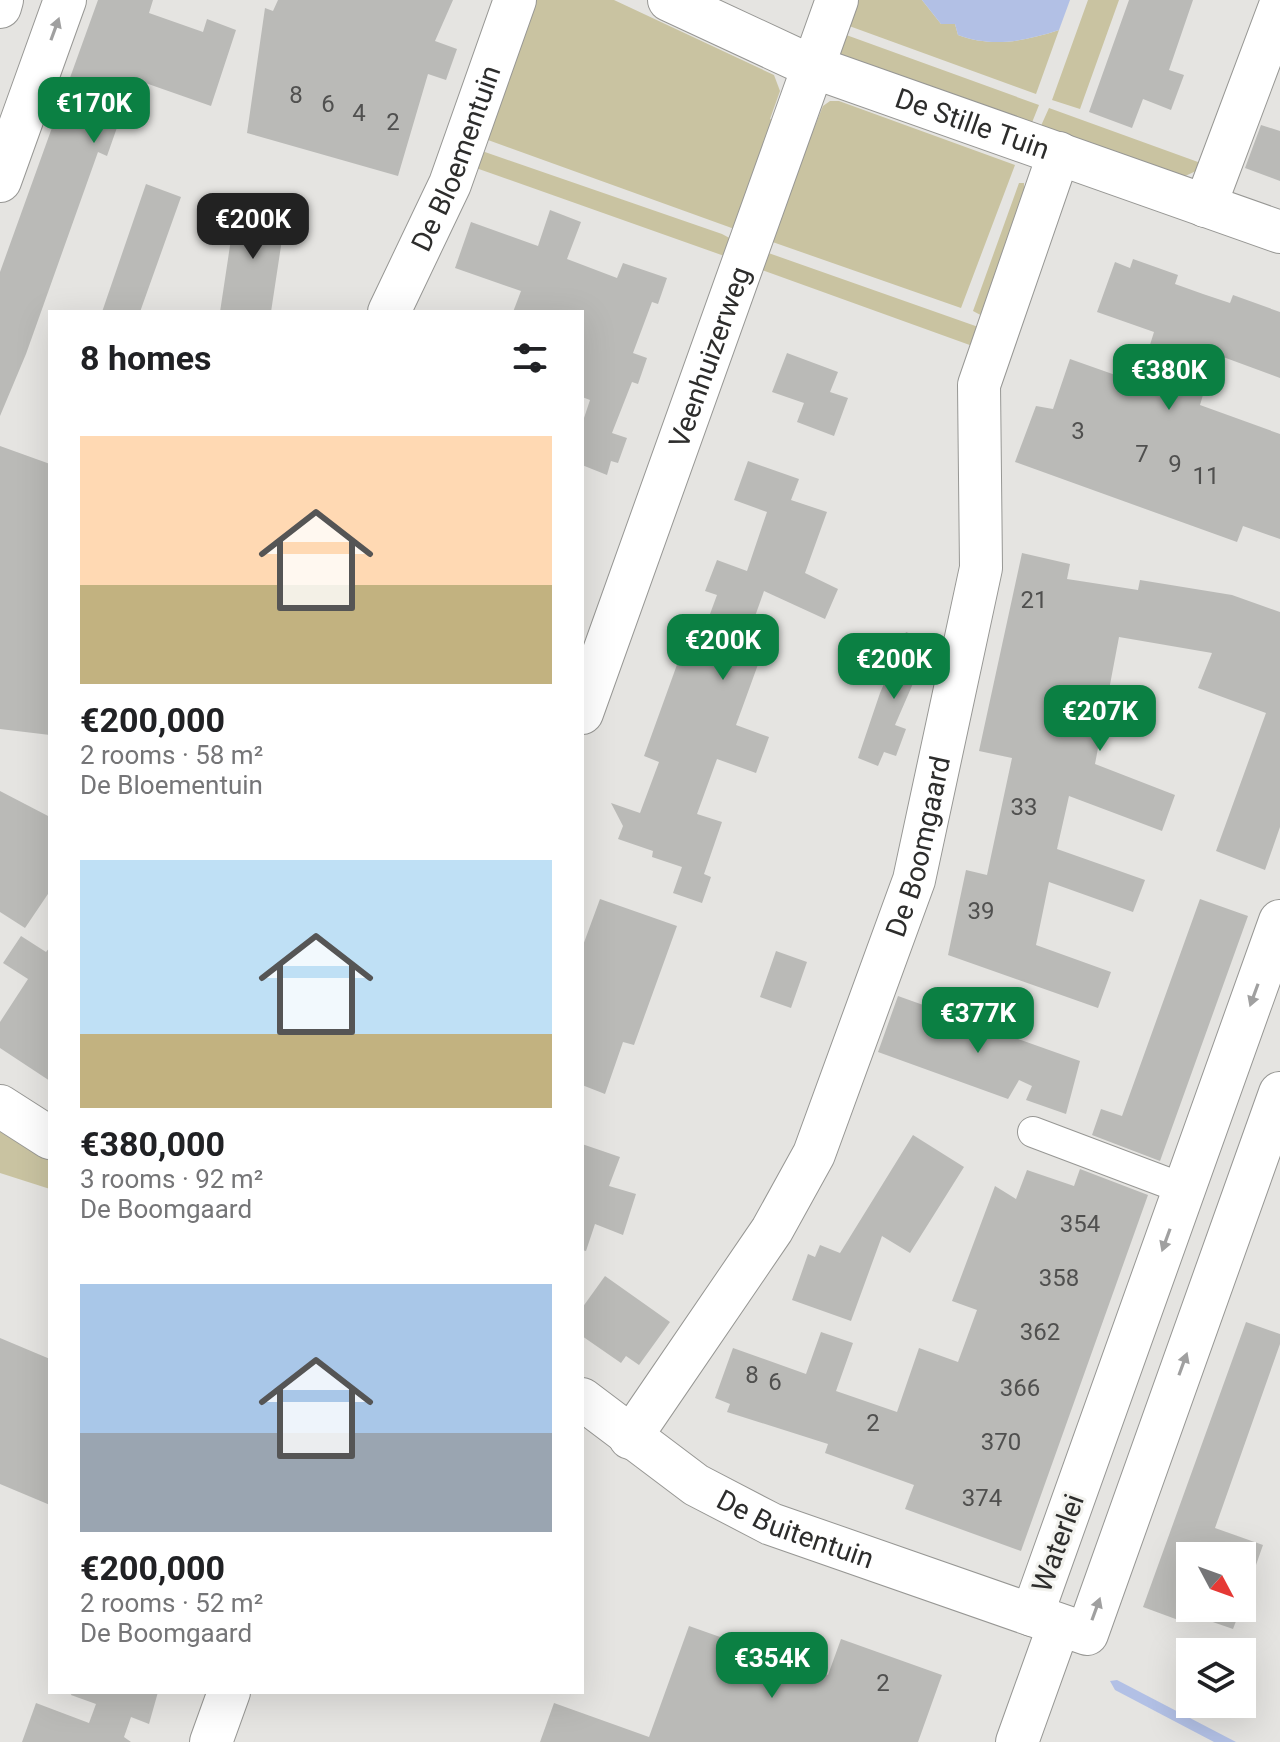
<!DOCTYPE html>
<html lang="en">
<head>
<meta charset="utf-8">
<style>
	body { margin:0; font-family:Roboto,sans-serif; background:#f6f6f6; color:#202124; height:100vh; display:flex; flex-direction:column; font-size:30px; white-space:nowrap }
	* { box-sizing:border-box; margin:0 }
	p { font-size:26px; color:#757577 }
	.icon { flex:none; width:44px; height:44px; fill:none; stroke:currentColor; stroke-width:2; stroke-linecap:round; stroke-linejoin:round }
	.map { position:relative; flex:1; overflow:hidden }
	.side { position:absolute; left:48px; top:310px; width:536px; height:1384px; display:flex; flex-direction:column; background:#fff; border-radius:0px; box-shadow:0 8px 32px #0002 }
	.side>* { flex:none }
	.needle { width:52px; rotate:131deg }
	.fabs { position:absolute; left:1176px; top:1542px; display:grid; gap:16px }
	.fabs a { display:grid; place-items:center; width:80px; height:80px; border-radius:0px; background:#fff; box-shadow:0 8px 32px #0002; font-size:40px }
	.price { position:absolute; translate:-50% -68px; padding:0 18px; border-radius:16px; background:#0b8043; color:#fff; font-size:26px; line-height:52px; filter:drop-shadow(0 2px 4px #0008) }
	.price::after { content:''; position:absolute; left:50%; top:48px; width:24px; height:18px; margin-left:-12px; background:inherit; clip-path:polygon(0 0,100% 0,50% 100%) }
	.price.on { background:#222; color:#fff }
	ul { padding:0; list-style:none }
	li { display:grid; align-content:center; gap:16px; height:424px; padding:0 32px }
	li span { display:grid; place-items:center; height:248px; border-radius:0px; color:#555 }
	li>.icon { margin-inline-start:auto }
	span .icon { width:144px; height:144px; fill:#fffc; stroke-width:1 }
	li b { font-size:34px }
	h2 { display:flex; justify-content:space-between; align-items:center; height:96px; padding:0 32px; font-size:34px }
	.map>svg:first-child { display:block }
</style>
</head>
<body>
<div class="map">
<svg width="1280" height="1742" viewBox="0 0 1280 1742">
	<rect width="100%" height="100%" fill="#e5e4e1"/>
	<path fill="#c9c3a1" d="M536,0H614L774,75L780,91L770,119L779,122L740,231L488,140Z
		M850,0H922L941,24H955L958,35C993,48 1025,41 1059,30L1036,94L841,23Z
		M1088,0H1119L1080,109L1052,100Z
		M838,32L1039,105L1031,125L840,54Z
		M830,101H839L1015,165L961,308L764,239L803,130L812,133L823,106Z
		M1049,108L1198,162L1201,164L1196,171L1181,178L1040,128Z
		M482,151L722,234L737,242L730,258L476,168Z
		M1019,183H1024V195L988,319L973,311Z
		M760,250L984,329L978,348L754,267Z
		M0,1123L50,1158V1189L0,1173Z"/>
	<path fill="#b2c0e5" d="M922,0H1070L1059,30C1025,41 993,48 958,35L955,24H941Z
		M1117,1680L1236,1742H1214L1115,1690L1110,1681Z"/>
	<path fill="#babab7" d="M98,0H153L149,13L203,32L207,19L236,30L211,106L134,79L107,156L98,152L26,354L0,416V272Z
		M278,0H453L435,41L457,49L446,80L428,74L398,176L247,133L265,8L273,11Z
		M1129,0H1193L1169,70L1184,75L1171,110L1143,99L1132,128L1089,112Z
		M1261,125L1280,131V181L1245,168Z
		M146,184L181,197L140,312H102Z
		M236,206L286,213L271,312H220Z
		M550,210L581,222L567,259L617,278L623,263L667,278L658,304L652,302L633,353L647,358L638,384L632,382L612,433L627,438L618,463L611,461L607,475L582,465V424L590,400L582,397V312H513L521,291L455,268L471,222L538,246Z
		M1133,259L1178,275L1175,284L1203,294L1230,303L1233,295L1280,312V378L1215,354L1200,405L1280,434V539L1243,526L1237,542L1015,462L1036,406L1053,409L1070,359L1138,383L1154,332L1097,312L1115,262L1130,268Z
		M787,353L838,372L830,392L848,398L834,436L797,422L804,403L772,392Z
		M0,446L50,464V735L0,729Z
		M748,461L799,479L791,500L827,512L805,573L838,589L825,619L764,591L742,653L760,659L736,725L769,737L756,773L717,759L697,814L722,822L704,874L711,877L702,903L673,893L682,867L652,857L653,851L618,839L623,826L611,803L640,813L659,762L644,756L683,648L696,652L717,595L705,591L717,560L747,571L767,512L734,500Z
		M1022,553L1070,564L1067,579L1138,590L1140,580L1232,595L1280,612V827L1265,870L1216,851L1266,713L1198,688L1212,653L1119,637L1095,764L1175,795L1162,831L1069,796L1057,849L1145,880L1133,912L1049,882L1036,945L1111,972L1098,1008L948,955L966,870L987,875L1012,758L979,751Z
		M906,632L931,642L895,725L906,729L896,756L884,752L878,766L858,758L880,693Z
		M0,791L50,817V891L25,928L0,912Z
		M600,899L677,926L634,1045L623,1042L605,1094L582,1085V948Z
		M1200,899L1248,916L1160,1161L1092,1135L1101,1109L1122,1116Z
		M21,936L46,952L50,947V1081L0,1048V1022L28,979L3,963Z
		M776,951L807,962L791,1008L760,997Z
		M898,996L1080,1061L1066,1114L1026,1100L1032,1086L1019,1080L1008,1099L878,1052Z
		M913,1135L964,1167L910,1253L882,1236L851,1321L792,1300L808,1254L815,1257L820,1245L840,1253Z
		M582,1144L620,1157L609,1186L636,1194L623,1235L595,1224L586,1251L582,1250Z
		M1080,1169L1148,1195L1021,1551L905,1509L914,1485L825,1453L828,1444L727,1412L730,1404L715,1398L733,1348L806,1374L821,1332L853,1343L836,1391L897,1412L919,1348L958,1362L977,1310L952,1301L995,1186L1016,1199L1027,1170L1074,1186Z
		M605,1276L670,1322L639,1365L626,1356L621,1363L582,1336V1308Z
		M1246,1322L1280,1334V1344L1215,1528L1263,1545L1242,1605V1556H1190V1608H1241L1233,1629L1184,1612L1181,1621L1143,1607Z
		M0,1338L50,1359V1505L0,1484Z
		M689,1626L828,1675L841,1639L942,1675L918,1742H540L554,1703L649,1737Z
		M72,1692H158L149,1724L131,1717L124,1737L131,1742H22L36,1703L89,1723L96,1704L71,1695Z"/>
	<g fill="none" stroke-linecap="round" stroke-linejoin="round">
		<g stroke="#979794" stroke-width="32">
			<path id="pedestrian" d="M1033,1132L1184,1189"/>
		</g>
		<g stroke="#979794" stroke-width="44">
			<g id="minor">
				<path id="s1" d="M669,0L813,67L1280,232"/>
				<path d="M0,7L2,0"/>
				<path d="M0,181L65,0"/>
				<path d="M1205,206L1280,6"/>
				<path id="s2" d="M389,312L450,184L515,0"/>
				<path id="s3" d="M582,713L837,0"/>
				<path d="M1280,921L1032,1615L1087,1634L1280,1093"/>
				<path d="M0,1106L50,1138"/>
				<path id="s4" d="M582,1399L696,1485L771,1524L1032,1615"/>
				<path id="s5" d="M630,1438L772,1230L814,1154L914,880L981,568L979,385L1059,153"/>
				<path d="M211,1742L229,1692"/>
				<path d="M1017,1742L1059,1625"/>
			</g>
		</g>
		<use href="#pedestrian" stroke="#fff" stroke-width="30"/>
		<use href="#minor" stroke="#fff" stroke-width="42"/>
	</g>
	<defs><path id="oneway-solid" d="M-6-.8H1V-3.2L6.5 0L1 3.2V.8H-6Z" transform="scale(2)"/></defs>
	<g fill="#a0a0a0">
		<use href="#oneway-solid" transform="translate(55 29) rotate(-70)"/>
		<use href="#oneway-solid" transform="translate(1254 995) rotate(110)"/>
		<use href="#oneway-solid" transform="translate(1166 1240) rotate(110)"/>
		<use href="#oneway-solid" transform="translate(1183 1364) rotate(-70)"/>
		<use href="#oneway-solid" transform="translate(1096 1609) rotate(-70)"/>
	</g>
	<g text-anchor="middle" dominant-baseline="central" stroke-width="6" stroke-linejoin="round" paint-order="stroke">
		<g font-size="24" fill="#50504f">
			<text x="296" y="95">8</text>
			<text x="328" y="104">6</text>
			<text x="359" y="113">4</text>
			<text x="393" y="122">2</text>
			<text x="1078" y="431">3</text>
			<text x="1142" y="454">7</text>
			<text x="1175" y="464">9</text>
			<text x="1206" y="476">11</text>
			<text x="1034" y="600">21</text>
			<text x="1024" y="807">33</text>
			<text x="981" y="911">39</text>
			<text x="1080" y="1224">354</text>
			<text x="1059" y="1278">358</text>
			<text x="1040" y="1332">362</text>
			<text x="752" y="1375">8</text>
			<text x="775" y="1382">6</text>
			<text x="1020" y="1388">366</text>
			<text x="873" y="1423">2</text>
			<text x="1001" y="1442">370</text>
			<text x="982" y="1498">374</text>
			<text x="883" y="1683">2</text>
		</g>
		<g font-size="28" fill="#2d2d2c" stroke="#f2f2ee">
			<text stroke="none"><textPath href="#s1" startOffset="328">De Stille Tuin</textPath></text>
			<text stroke="none"><textPath href="#s2" startOffset="168">De Bloementuin</textPath></text>
			<text stroke="none"><textPath href="#s3" startOffset="378">Veenhuizerweg</textPath></text>
			<text stroke="none"><textPath href="#s5" startOffset="664">De Boomgaard</textPath></text>
			<text stroke="none"><textPath href="#s4" startOffset="252">De Buitentuin</textPath></text>
			<text transform="translate(1058 1543) rotate(-70)">Waterlei</text>
		</g>
	</g>
</svg>
<div class="fabs">
<a><svg class="needle" viewBox="-14 -14 28 28"><path d="M0-13l5 13h-10z" fill="#e53935"/><path d="M0 13l5-13h-10z" fill="#757577"/></svg></a>
<a><svg class="icon" aria-label="layers" viewBox="0 0 24 24"><path d="M12 4l9 5-9 5-9-5zM3 14l9 5 9-5"/></svg></a>
</div>
<b class="price" style="left:94px;top:145px">€170K</b>
<b class="price on" style="left:253px;top:261px">€200K</b>
<b class="price" style="left:1169px;top:412px">€380K</b>
<b class="price" style="left:723px;top:682px">€200K</b>
<b class="price" style="left:894px;top:701px">€200K</b>
<b class="price" style="left:1100px;top:753px">€207K</b>
<b class="price" style="left:978px;top:1055px">€377K</b>
<b class="price" style="left:772px;top:1700px">€354K</b>
<section class="side">
<h2>8 homes<svg class="icon" aria-label="filters" viewBox="0 0 24 24"><path d="M4 7h16M4 17h16"/><circle cx="9" cy="7" r="2"/><circle cx="15" cy="17" r="2"/></svg></h2>
<ul>
<li><span style="background:linear-gradient(#ffd9b3 60%,#c2b280 0)"><svg class="icon" aria-label="home" viewBox="0 0 24 24"><path d="M3 11l9-7 9 7M6 9v11h12V9"/></svg></span><div><b>€200,000</b><p>2 rooms · 58 m²</p><p>De Bloementuin</p></div></li>
<li><span style="background:linear-gradient(#bfe0f5 70%,#c2b280 0)"><svg class="icon" aria-label="home" viewBox="0 0 24 24"><path d="M3 11l9-7 9 7M6 9v11h12V9"/></svg></span><div><b>€380,000</b><p>3 rooms · 92 m²</p><p>De Boomgaard</p></div></li>
<li><span style="background:linear-gradient(#a9c7e8 60%,#9aa5b1 0)"><svg class="icon" aria-label="home" viewBox="0 0 24 24"><path d="M3 11l9-7 9 7M6 9v11h12V9"/></svg></span><div><b>€200,000</b><p>2 rooms · 52 m²</p><p>De Boomgaard</p></div></li>
</ul>
</section>
</div>
</body>
</html>
